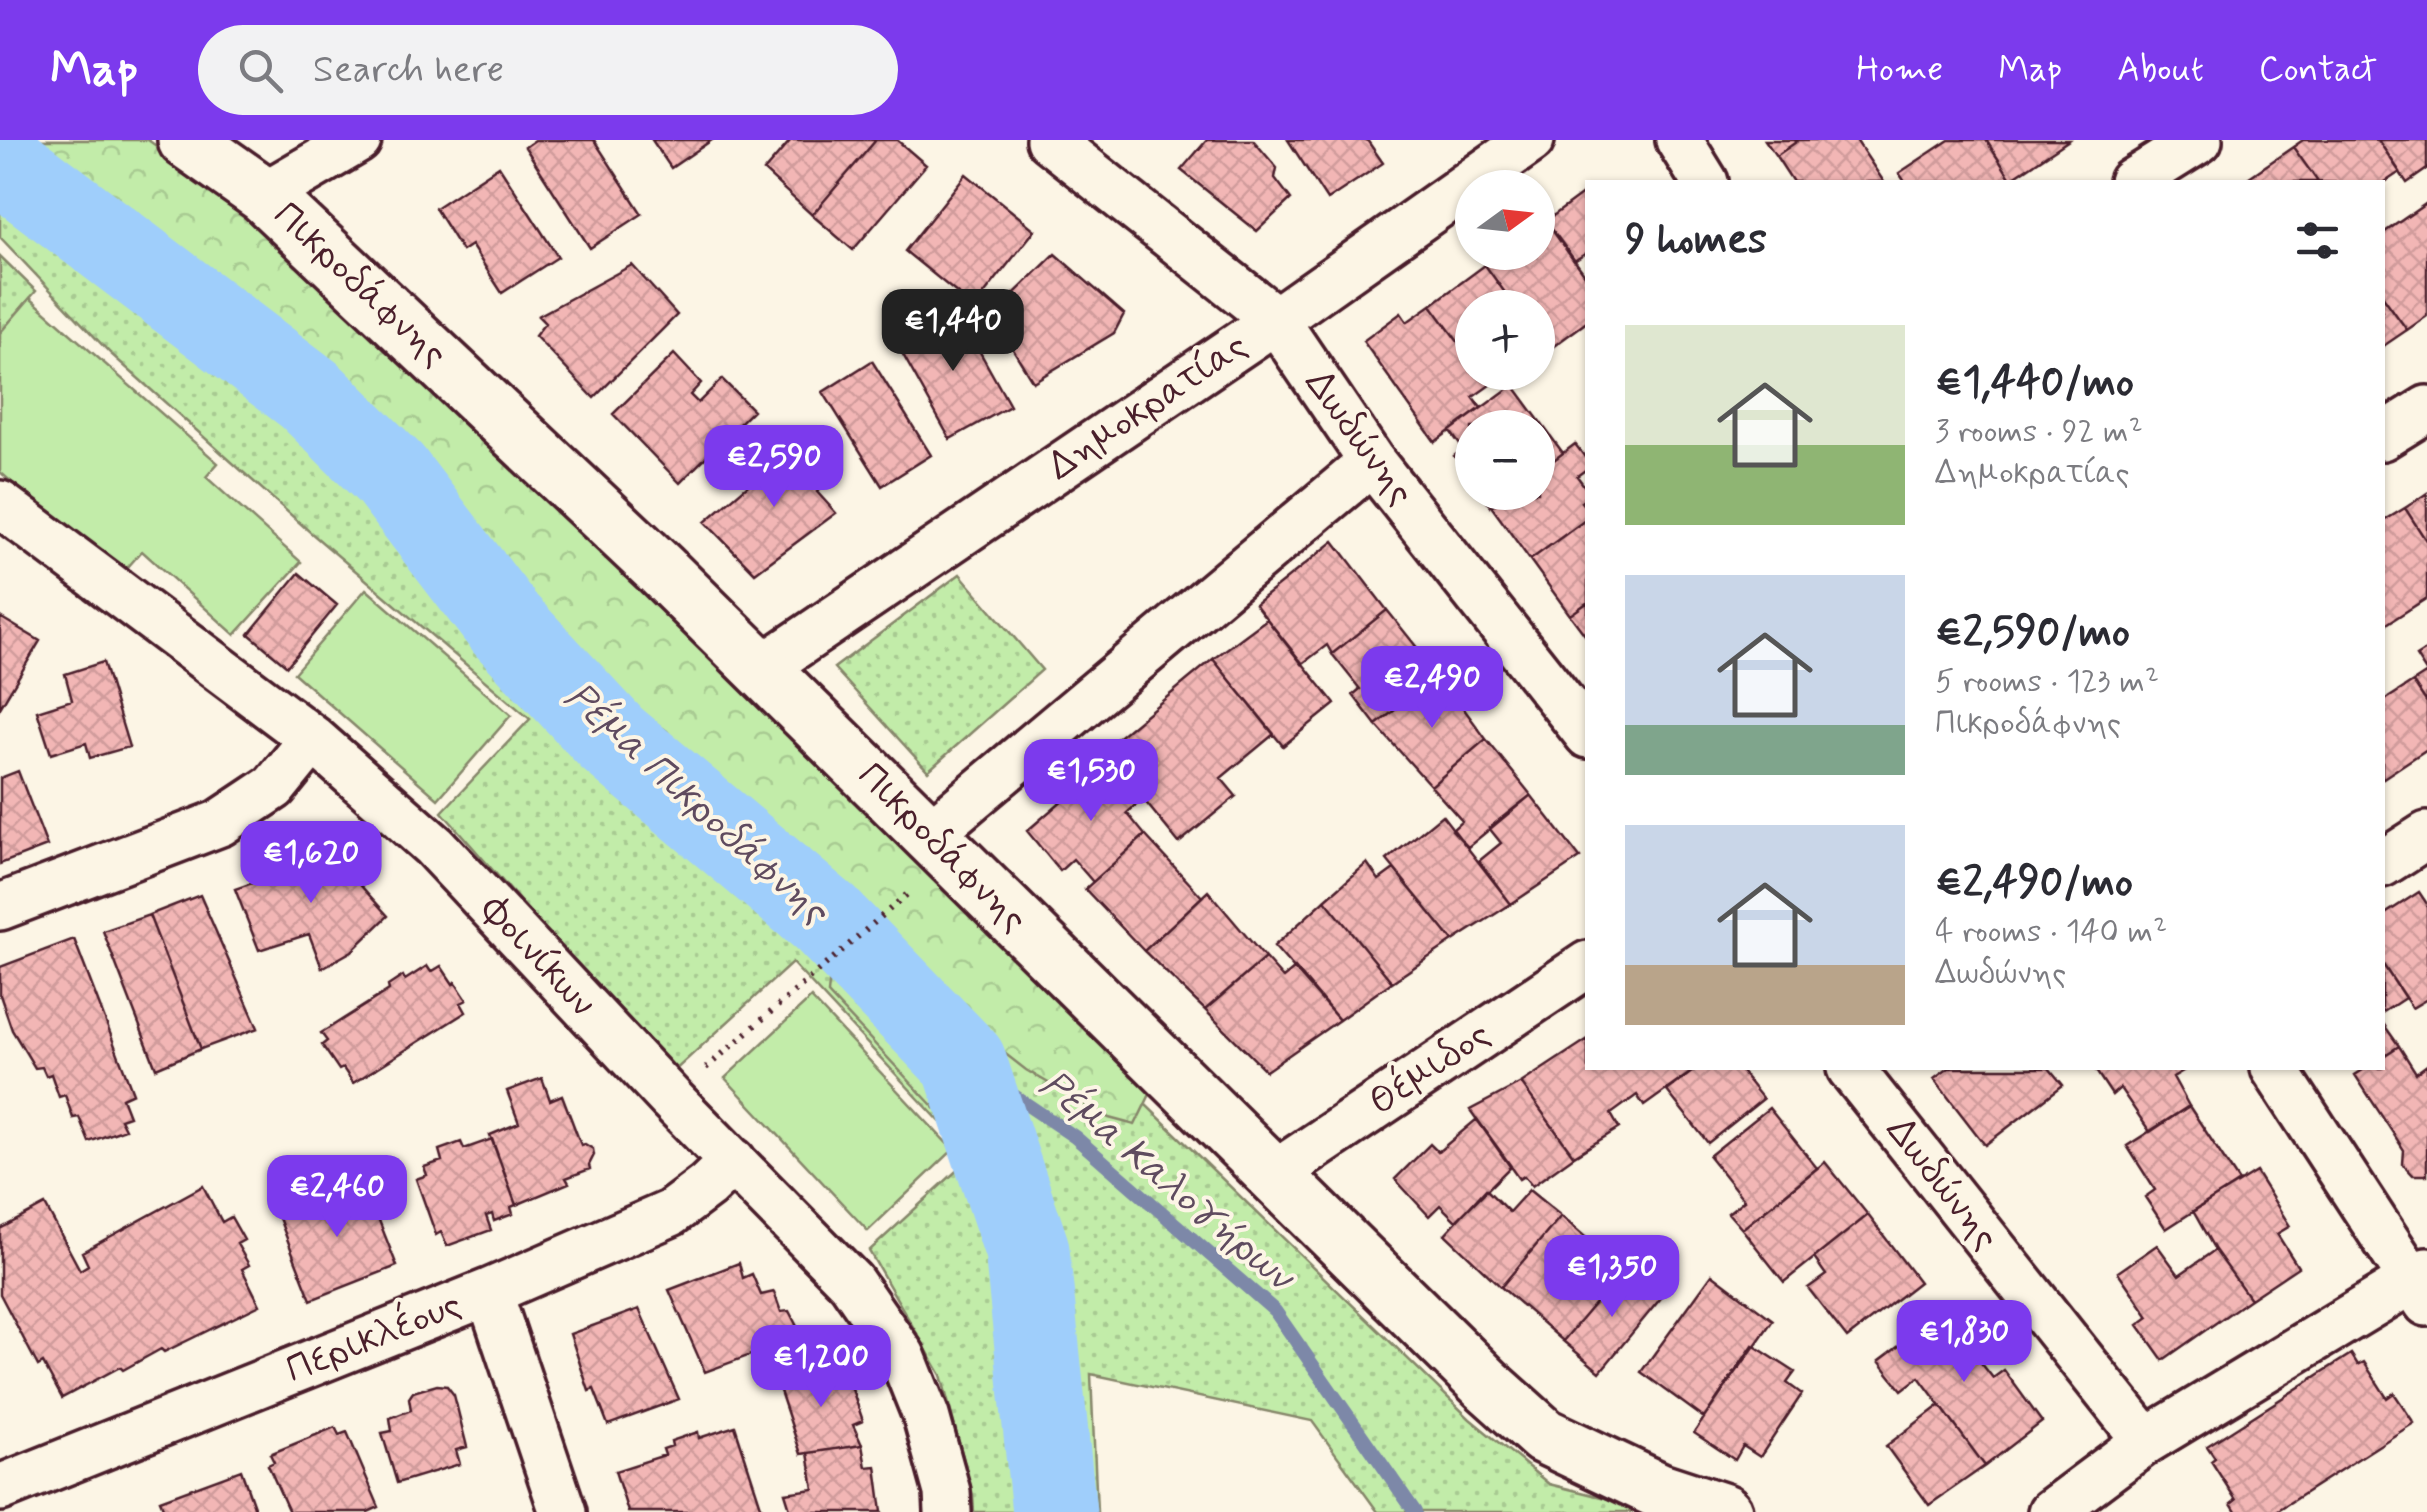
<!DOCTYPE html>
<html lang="en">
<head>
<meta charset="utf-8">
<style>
	body { margin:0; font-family:Mynerve,sans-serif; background:#f2f2f3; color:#2b2b33; height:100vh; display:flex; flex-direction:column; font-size:38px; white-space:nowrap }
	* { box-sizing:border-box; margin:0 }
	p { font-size:32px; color:#7c7c81 }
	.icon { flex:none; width:55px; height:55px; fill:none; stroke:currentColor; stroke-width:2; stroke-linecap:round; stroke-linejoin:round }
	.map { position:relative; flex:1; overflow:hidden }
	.drawer { position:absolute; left:1585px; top:40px; width:800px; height:890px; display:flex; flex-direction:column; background:#fff; border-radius:0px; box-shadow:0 2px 8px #0004 }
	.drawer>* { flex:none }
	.needle { width:65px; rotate:75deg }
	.fabs { position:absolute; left:1455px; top:30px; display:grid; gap:20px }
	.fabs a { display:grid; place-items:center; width:100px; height:100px; border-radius:50%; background:#fff; box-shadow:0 2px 8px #0004; font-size:50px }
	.price { position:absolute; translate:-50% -85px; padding:0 22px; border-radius:20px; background:#7c3aed; color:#fff; font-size:32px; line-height:65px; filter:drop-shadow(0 2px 5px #0008) }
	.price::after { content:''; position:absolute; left:50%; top:60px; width:30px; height:22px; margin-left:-15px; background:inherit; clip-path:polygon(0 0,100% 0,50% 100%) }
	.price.active { background:#222; color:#fff }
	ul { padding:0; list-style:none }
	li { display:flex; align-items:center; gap:30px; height:250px; padding:0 40px }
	li span { display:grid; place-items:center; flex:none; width:280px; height:200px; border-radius:0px; color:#555 }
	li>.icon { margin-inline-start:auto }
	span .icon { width:120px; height:120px; fill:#fffc; stroke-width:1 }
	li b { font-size:42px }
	h2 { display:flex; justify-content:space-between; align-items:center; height:120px; padding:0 40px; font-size:42px }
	header { display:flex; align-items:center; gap:60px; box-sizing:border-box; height:140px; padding:0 50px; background:#7c3aed; color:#fff }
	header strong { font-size:48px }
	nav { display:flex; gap:55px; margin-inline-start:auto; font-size:35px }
	.search { width:700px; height:90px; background:#f2f2f3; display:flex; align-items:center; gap:25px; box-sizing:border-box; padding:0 35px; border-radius:55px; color:#7c7c81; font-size:38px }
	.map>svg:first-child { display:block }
</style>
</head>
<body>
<header>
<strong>Map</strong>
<div class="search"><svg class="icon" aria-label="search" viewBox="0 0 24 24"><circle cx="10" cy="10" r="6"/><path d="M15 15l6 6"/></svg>Search here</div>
<nav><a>Home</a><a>Map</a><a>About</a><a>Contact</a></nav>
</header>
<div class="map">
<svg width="2427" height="1372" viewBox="0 0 2427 1372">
	<defs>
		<pattern id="grass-dots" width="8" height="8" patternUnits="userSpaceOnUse" patternTransform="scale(2.5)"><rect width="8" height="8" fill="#c2eca9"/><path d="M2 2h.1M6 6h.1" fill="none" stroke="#a8ca92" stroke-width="1.8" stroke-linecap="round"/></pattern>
		<pattern id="forest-crowns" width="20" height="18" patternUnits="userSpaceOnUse" patternTransform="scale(2.5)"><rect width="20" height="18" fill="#c2eca9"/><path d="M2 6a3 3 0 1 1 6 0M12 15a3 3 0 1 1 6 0" fill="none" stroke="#a8ca92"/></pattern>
		<pattern id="building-cross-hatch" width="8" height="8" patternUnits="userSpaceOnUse" patternTransform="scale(2.5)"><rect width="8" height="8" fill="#f2b6b5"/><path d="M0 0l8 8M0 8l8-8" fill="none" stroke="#d19c9c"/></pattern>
	</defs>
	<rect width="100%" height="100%" fill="#fcf5e5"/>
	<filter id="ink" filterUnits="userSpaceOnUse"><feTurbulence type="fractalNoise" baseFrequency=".01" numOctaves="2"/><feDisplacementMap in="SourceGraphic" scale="20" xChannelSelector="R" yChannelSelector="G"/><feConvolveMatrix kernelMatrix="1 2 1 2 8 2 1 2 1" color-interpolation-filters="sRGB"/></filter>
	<g filter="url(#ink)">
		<path fill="url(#grass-dots)" stroke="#86866a" stroke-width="2.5" d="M0,0H138L1048,870L1470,1279L1549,1344L1662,1372H1378L1312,1281L1091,1234L1097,1372H974L973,1355L941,1235L869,1111L964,1024L959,1002L792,823L671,934L442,672L530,579L310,392L110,213L0,97Z
			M0,116L36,151L0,193Z
			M960,434L1042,530L928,631L834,528Z"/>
		<path fill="url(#forest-crowns)" stroke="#86866a" stroke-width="2.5" d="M19,0H148L274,91L1154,946L1135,985L1109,978L1026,930L939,862L838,762L744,686L667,591L591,537L516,470L437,360L357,285L299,211L211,137L140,98Z
			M829,843L882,855L936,902L957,957L954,982L944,978L828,854Z"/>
		<path fill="#c2eca9" stroke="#86866a" stroke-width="2.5" d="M30,158L218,323L206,337L301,422L235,495L142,411L120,436L0,332V193Z
			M366,449L511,575L438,659L294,533Z
			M811,858L953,1010L868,1091L725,938Z"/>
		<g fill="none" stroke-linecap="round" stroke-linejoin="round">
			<path stroke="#7d88a8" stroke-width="14" d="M964,922L1075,997L1275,1171L1415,1372"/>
			<path stroke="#9fcefb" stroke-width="85" d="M0,20L310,255L390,334L504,483L612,599L825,778L964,922L1027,1110L1054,1372"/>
		</g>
		<path fill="url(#building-cross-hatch)" stroke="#4a1f2b" stroke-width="2.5" d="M535,0H594L642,74L590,108L525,7Z
			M652,0H712L671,28Z
			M791,0H876L812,75L764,31Z
			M876,0H897L926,25L853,110L812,75Z
			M1207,0H1253L1277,28L1275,38L1291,59L1257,91L1181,30Z
			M1288,0H1367L1383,23L1327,60Z
			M1765,0H1799L1776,16Z
			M1799,0H1856L1884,42H1793L1776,16Z
			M1949,0H1986L2011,39L2005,42H1905L1899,33Z
			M1986,0H2069L2011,39Z
			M2303,0H2378L2400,32L2382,44L2318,42L2293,7Z
			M2378,0H2427V29L2407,43Z
			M2293,7L2318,42H2242Z
			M499,26L558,117L502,153L471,105L462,111L435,68Z
			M966,34L1035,90L974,167L905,111Z
			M1588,50V112L1574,121L1546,81Z
			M2427,63V176L2407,190L2382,155V94Z
			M1546,81L1588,139V181L1547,211L1538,198V168H1516L1485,125L1502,112H1538V87Z
			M1055,114L1124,174L1114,193L1033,242L992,175Z
			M632,125L677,175L594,258L535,196L545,183L538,176Z
			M1485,125L1516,168H1472V221L1431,165Z
			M2382,155L2407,190L2382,207Z
			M1431,165L1472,221V232H1481L1490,245L1473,257L1481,268L1435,302L1363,201L1401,173L1407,182Z
			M956,169L1010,266L950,299L896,202Z
			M674,214L701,243L690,255L698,263L722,239L753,270L680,343L613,274Z
			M872,221L931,315L882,346L823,252Z
			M1513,245L1563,313L1538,332V288H1472V341L1454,316L1463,309L1450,291Z
			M798,302L830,337L817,352L836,373L755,433L705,382Z
			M1575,304L1588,321V328L1577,336L1588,351V357L1581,362L1588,370V378L1530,420L1491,366L1509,352H1538V332Z
			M1481,352H1509L1491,366Z
			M2427,353V402L2405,368Z
			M2405,368L2427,402V458L2382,487V382Z
			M1588,378V462L1570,475L1530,420Z
			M1334,401L1387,470L1332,514L1327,505L1302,524L1255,464Z
			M299,433L337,465L287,526L249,494Z
			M1588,462V499L1570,475Z
			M1387,470L1439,535L1376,585L1353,555L1360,549L1332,514Z
			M0,477L40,501L0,568Z
			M1267,479L1335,564L1283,606L1213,519Z
			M2427,509V563L2413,542L2427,533L2416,516Z
			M1213,519L1274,594L1221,638L1236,656L1179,703L1103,610Z
			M103,522L129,607L90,618L86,603L51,614L37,571L72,560L65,534Z
			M1439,535L1486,599L1431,646L1376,585Z
			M2413,542L2427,563V609L2382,639V562Z
			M1486,599L1531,655L1468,707L1452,690L1462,681L1431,646Z
			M1110,619L1143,659L1127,673L1145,695L1093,742L1073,719L1060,731L1027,691Z
			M18,631L47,706L0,724V638Z
			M1531,655L1580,718L1511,764L1479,721L1501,703L1489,688Z
			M1442,675L1511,764L1453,801L1387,720Z
			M1145,695L1202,757L1144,811L1085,749Z
			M325,706L388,776L352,811L322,828L309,794L259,810L235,749L264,739L262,730Z
			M1367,723L1379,740L1394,729L1453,801L1392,842L1325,760Z
			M1208,751L1265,818L1205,870L1144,811Z
			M2419,752L2427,764V859L2412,868L2382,823V776Z
			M200,755L258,888L201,909L149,775Z
			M1325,760L1392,842L1339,880L1274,806Z
			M149,775L201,909L156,928L103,791Z
			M74,799L133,953L122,958L129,976L120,979L125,989L89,1002L79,977L73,978L65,955L59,957L51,934L46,936L42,927L35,928L12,890L0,855V827Z
			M1265,818L1283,838L1295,828L1339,880L1266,931L1205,870Z
			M2382,823L2405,858L2382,873Z
			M427,826L431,832L441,826L453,844L455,842L467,860L461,863L466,872L353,943L343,928L339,930L322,905L327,901L321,893L389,850L388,846L403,836L405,840Z
			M2382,882L2399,906L2382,917Z
			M1588,899V928H1697L1644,966L1637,955L1611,974L1619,988L1574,1016L1521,943Z
			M2399,906L2416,933L2427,925V1035H2413L2403,1024L2404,1010L2355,935L2366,928H2382V917Z
			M1697,928H1738L1763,959L1708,1003L1667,951Z
			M1949,928H2049L2063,945L1985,1005L1934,939Z
			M2094,928H2188L2173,937L2189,966L2150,992L2120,948L2112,955Z
			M542,938L550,960L562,955L581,1005L585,1004L593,1009L594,1015L589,1025L590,1029L566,1038L569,1043L516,1065L490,995L519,983L507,951Z
			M1521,943L1574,1016L1532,1046L1524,1036L1519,1039L1470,970Z
			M2189,966L2239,1042L2166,1089L2145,1057L2155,1050L2127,1006Z
			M1769,968L1817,1028L1742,1089L1728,1073L1744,1060L1709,1016Z
			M1477,979L1511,1026L1456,1081L1440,1065L1429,1076L1395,1039L1430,1004L1438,1012Z
			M492,999L516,1065L511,1067L513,1074L494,1081L492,1074L486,1076L491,1090L447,1106L441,1092L436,1095L416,1039L427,1035L424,1027L442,1021L439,1010L461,1002L464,1009Z
			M1825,1022L1868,1075L1784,1142L1742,1089Z
			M2256,1032L2290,1086L2277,1094L2298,1127L2250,1159L2215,1110L2193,1071Z
			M363,1040L397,1126L311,1160L277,1073Z
			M203,1046L222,1082L231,1077L244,1100L237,1104L249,1125L242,1129L260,1165L164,1212L161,1209L123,1230L120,1227L62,1258L43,1223L38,1226L0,1154V1089L45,1065L80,1130L88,1125L82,1112Z
			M1486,1049L1509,1072L1529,1050L1561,1076L1501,1147L1445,1094Z
			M1868,1075L1919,1142L1847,1198L1808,1148L1826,1135L1814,1118Z
			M1561,1076L1623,1130L1563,1201L1501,1147Z
			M2157,1105L2179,1135L2215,1110L2250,1159L2163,1220L2138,1185L2149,1177L2118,1132Z
			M739,1123L743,1138L752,1134L761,1155L774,1152L781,1172L789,1171L802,1196L705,1232L669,1150Z
			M1623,1130L1661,1158L1600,1232L1563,1201Z
			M1712,1134L1773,1180L1704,1278L1641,1232Z
			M1952,1166L1984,1209L1975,1215L1993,1238L2004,1230L2042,1282L1985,1326L1919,1237L1902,1250L1879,1221Z
			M639,1169L679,1259L608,1285L594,1249L589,1251L570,1194Z
			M1753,1205L1795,1232L1787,1243L1802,1254L1760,1317L1743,1306L1735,1320L1694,1293Z
			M2351,1214L2358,1225L2364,1222L2387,1258L2394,1253L2414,1283L2275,1372H2236L2231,1364L2236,1360L2211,1321L2215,1318L2207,1306Z
			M835,1221L840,1236L851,1246L863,1281L853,1285L862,1305L801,1314L777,1242Z
			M437,1245L447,1246L454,1255L467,1307L456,1310L460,1324L397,1343L382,1293L392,1291L390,1278L411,1270L409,1258L413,1252Z
			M1940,1265L1985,1326L1929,1365L1886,1306Z
			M735,1286L763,1372H628L615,1331L665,1315L663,1309L672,1306L671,1301L698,1292L699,1298Z
			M335,1287L339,1295L347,1292L379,1367L368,1372H289L268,1325L274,1322L270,1314Z
			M862,1305L866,1327L876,1326L882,1372H791L785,1353L814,1349L808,1313Z
			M241,1330L256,1372H165L160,1360Z"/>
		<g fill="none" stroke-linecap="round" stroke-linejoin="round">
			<g stroke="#4a1f2b" stroke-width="52">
				<path id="street" d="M1049,0L1276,180L1372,322L1588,595
					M1679,0L1705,42
					M2132,42L2199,0
					M264,55L358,0
					M2382,297L2427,269
					M0,364L313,599L434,706L671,959L851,1142L902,1216L926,1276L947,1352L948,1372
					M761,529L1276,180L1531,0
					M929,694L1372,322
					M2382,724L2427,695
					M0,767L220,683L274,647L313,599
					M1850,928L2146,1301
					M2274,928L2427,1163
					M1273,1035L1588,824
					M489,1152L563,1372
					M0,1348L489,1152L671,1073L707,1046L733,1021
					M2051,1372L2146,1301L2427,1131"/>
			</g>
			<g stroke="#4a1f2b" stroke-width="62">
				<path id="secondary" d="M186,0L264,55L661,430L1486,1244L1544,1296L1660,1351L1724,1372"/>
			</g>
			<path stroke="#4a1f2b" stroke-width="6" stroke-dasharray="2.5 8" stroke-linecap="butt" d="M706,928L912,750"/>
			<use href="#street" stroke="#fcf5e5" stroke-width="45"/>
			<use href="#secondary" stroke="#fcf5e5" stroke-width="55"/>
		</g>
	</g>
	<g text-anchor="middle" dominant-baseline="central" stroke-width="8" stroke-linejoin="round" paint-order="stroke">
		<g font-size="38" fill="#4a1f2b" stroke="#fcf5e5">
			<text transform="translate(360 145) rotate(43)">Πικροδάφνης</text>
			<text transform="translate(1148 267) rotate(-34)">Δημοκρατίας</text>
			<text transform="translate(1359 298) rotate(54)">Δωδώνης</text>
			<text transform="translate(942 708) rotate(45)">Πικροδάφνης</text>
			<text transform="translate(538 817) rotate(47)">Φοινίκων</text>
			<text transform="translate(1430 929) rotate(-34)">Θέμιδος</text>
			<text transform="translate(1942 1044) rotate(52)">Δωδώνης</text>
			<text transform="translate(374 1198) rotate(-22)">Περικλέους</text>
		</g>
		<g font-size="40" font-style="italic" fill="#5f4b5f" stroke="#fcf5e5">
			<text transform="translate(696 664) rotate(42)">Ρέμα Πικροδάφνης</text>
			<text transform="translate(1166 1041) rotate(40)">Ρέμα Καλογήρων</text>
		</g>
	</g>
</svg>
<div class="fabs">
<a><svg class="needle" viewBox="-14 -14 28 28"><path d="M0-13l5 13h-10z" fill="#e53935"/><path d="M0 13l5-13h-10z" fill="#7c7c81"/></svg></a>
<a>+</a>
<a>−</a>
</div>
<b class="price active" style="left:953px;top:234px">€1,440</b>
<b class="price" style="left:774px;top:370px">€2,590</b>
<b class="price" style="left:1432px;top:591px">€2,490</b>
<b class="price" style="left:1091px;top:684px">€1,530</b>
<b class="price" style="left:311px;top:766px">€1,620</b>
<b class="price" style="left:337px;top:1100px">€2,460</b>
<b class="price" style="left:1612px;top:1180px">€1,350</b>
<b class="price" style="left:1964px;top:1245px">€1,830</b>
<b class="price" style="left:821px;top:1270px">€1,200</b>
<section class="drawer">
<h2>9 homes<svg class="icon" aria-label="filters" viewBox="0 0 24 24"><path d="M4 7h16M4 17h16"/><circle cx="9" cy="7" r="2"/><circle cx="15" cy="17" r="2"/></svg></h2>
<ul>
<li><span style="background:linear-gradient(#dfe7d0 60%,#8fb573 0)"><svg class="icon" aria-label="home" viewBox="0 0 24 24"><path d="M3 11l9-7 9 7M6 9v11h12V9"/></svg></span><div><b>€1,440/mo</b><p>3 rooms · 92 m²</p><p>Δημοκρατίας</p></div></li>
<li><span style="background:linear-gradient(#c9d6e8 75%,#7fa58c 0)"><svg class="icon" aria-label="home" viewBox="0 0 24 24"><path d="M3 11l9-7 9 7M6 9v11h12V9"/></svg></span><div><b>€2,590/mo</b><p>5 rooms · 123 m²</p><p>Πικροδάφνης</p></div></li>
<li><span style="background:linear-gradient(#c9d6e8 70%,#b9a48a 0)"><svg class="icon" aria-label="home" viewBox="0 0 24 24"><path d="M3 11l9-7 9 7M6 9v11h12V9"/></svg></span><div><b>€2,490/mo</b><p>4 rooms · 140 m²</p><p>Δωδώνης</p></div></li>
</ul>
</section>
</div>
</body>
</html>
